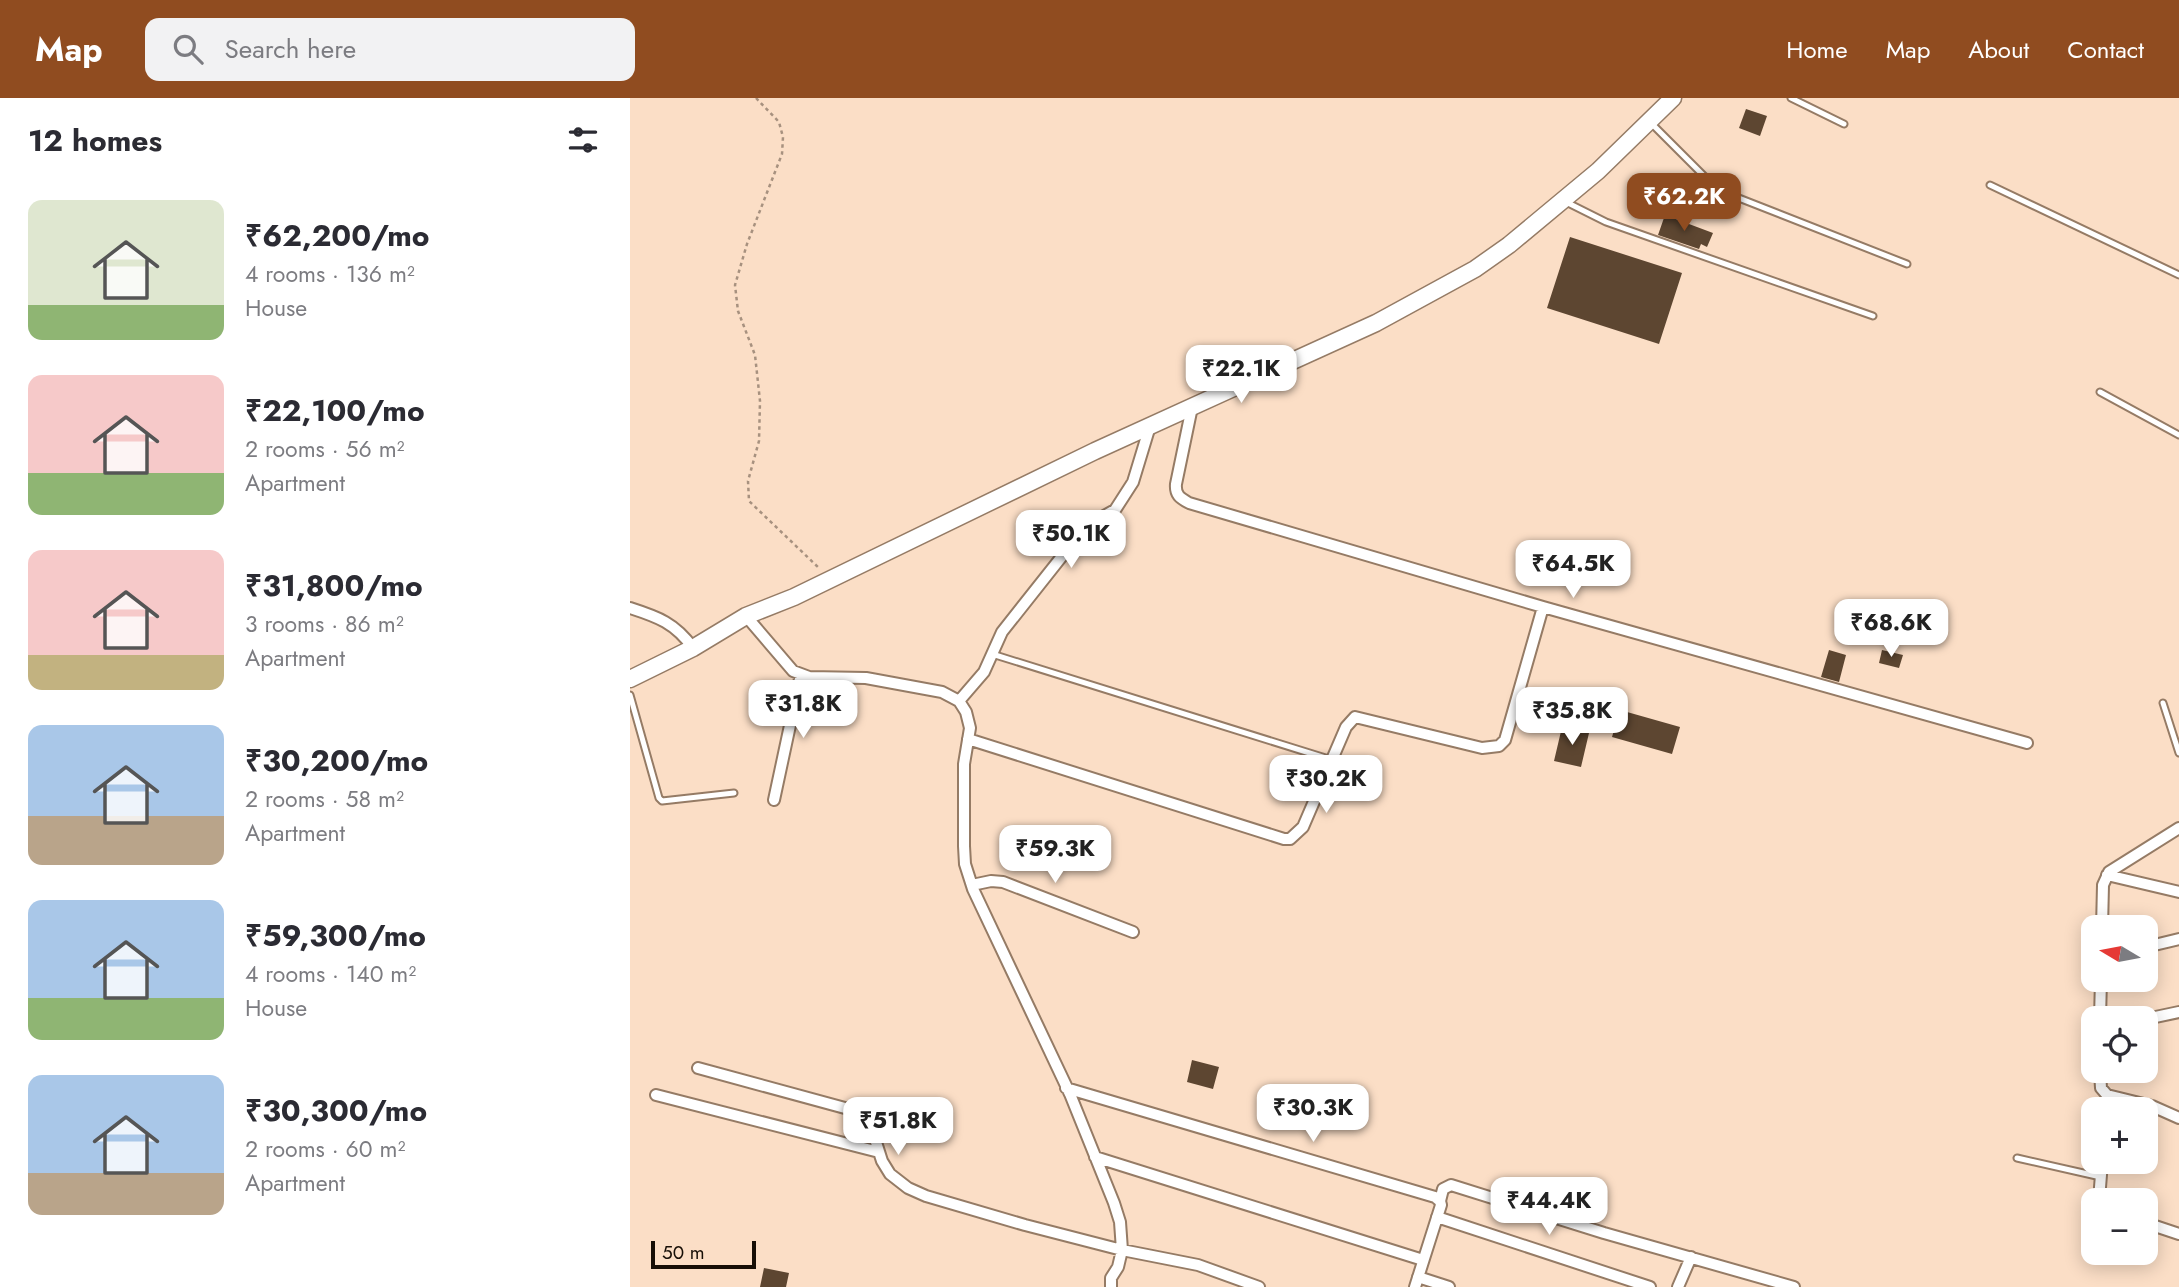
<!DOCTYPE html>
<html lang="en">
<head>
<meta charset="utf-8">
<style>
	body { margin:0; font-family:Jost,sans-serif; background:#f2f2f3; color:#2b2b33; height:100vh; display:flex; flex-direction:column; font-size:26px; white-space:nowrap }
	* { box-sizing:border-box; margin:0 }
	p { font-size:23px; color:#7c7c81 }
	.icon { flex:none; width:38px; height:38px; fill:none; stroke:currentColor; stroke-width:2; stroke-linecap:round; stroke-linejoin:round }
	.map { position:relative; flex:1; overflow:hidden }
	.drawer { display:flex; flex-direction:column; background:#fff; width:630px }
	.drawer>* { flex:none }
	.needle { width:46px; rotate:280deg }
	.buttons { position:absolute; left:1451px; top:817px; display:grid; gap:14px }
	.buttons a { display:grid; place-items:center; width:77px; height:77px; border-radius:14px; background:#fff; box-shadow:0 4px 18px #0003; font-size:35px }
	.scale { position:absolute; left:21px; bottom:18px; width:105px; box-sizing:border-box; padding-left:7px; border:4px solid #170e06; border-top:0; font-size:19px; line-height:24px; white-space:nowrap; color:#170e06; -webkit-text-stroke:5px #fbdec6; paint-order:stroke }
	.price { position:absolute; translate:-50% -60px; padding:0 16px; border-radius:14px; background:#fff; color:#222; font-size:23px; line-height:46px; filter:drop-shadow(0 2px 4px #0008) }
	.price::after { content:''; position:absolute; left:50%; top:42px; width:21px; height:16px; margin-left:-10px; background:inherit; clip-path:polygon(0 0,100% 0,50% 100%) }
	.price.on { background:#904c20; color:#fff }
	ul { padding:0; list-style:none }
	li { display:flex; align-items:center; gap:21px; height:175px; padding:0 28px }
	li span { display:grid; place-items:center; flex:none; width:196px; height:140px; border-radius:14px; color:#555 }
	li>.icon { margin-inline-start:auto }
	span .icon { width:84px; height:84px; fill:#fffc; stroke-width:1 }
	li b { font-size:30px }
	h2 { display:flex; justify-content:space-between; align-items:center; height:84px; padding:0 28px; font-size:30px }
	header { display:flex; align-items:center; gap:42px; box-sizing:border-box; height:98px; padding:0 35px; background:#904c20; color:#fff }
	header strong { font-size:33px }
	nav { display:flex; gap:38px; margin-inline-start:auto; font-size:24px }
	.search { width:490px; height:63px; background:#f2f2f3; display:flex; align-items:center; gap:18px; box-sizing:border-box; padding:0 24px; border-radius:14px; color:#7c7c81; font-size:26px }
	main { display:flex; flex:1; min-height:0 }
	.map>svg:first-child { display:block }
</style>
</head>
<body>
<header>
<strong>Map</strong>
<div class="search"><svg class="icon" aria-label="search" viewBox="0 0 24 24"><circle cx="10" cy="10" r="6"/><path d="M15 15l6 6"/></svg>Search here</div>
<nav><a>Home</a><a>Map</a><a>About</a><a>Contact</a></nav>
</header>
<main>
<section class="drawer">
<h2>12 homes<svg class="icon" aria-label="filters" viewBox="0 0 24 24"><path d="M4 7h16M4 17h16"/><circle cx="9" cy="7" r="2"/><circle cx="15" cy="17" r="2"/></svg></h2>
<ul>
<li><span style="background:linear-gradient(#dfe7d0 75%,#8fb573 0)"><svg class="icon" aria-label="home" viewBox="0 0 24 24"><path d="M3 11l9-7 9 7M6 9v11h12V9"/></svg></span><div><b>₹62,200/mo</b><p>4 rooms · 136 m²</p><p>House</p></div></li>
<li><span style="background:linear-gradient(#f6c9c9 70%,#8fb573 0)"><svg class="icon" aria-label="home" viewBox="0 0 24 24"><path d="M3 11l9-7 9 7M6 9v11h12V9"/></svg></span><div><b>₹22,100/mo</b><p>2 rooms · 56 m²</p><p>Apartment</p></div></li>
<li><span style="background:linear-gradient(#f6c9c9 75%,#c2b280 0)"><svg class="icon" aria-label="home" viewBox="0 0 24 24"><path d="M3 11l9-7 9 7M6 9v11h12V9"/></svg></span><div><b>₹31,800/mo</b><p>3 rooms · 86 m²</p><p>Apartment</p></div></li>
<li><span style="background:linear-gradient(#a9c7e8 65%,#b9a48a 0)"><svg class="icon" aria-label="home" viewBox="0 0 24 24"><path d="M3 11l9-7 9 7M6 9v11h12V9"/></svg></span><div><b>₹30,200/mo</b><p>2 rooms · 58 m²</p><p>Apartment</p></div></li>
<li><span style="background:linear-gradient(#a9c7e8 70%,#8fb573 0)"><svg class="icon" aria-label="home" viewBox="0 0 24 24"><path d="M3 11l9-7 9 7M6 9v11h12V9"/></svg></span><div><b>₹59,300/mo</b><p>4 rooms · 140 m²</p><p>House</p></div></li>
<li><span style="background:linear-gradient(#a9c7e8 70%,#b9a48a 0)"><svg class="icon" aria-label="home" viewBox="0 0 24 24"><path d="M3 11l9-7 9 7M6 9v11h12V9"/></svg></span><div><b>₹30,300/mo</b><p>2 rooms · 60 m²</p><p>Apartment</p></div></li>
</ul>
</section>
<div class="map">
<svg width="1549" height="1189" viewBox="0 0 1549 1189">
	<rect width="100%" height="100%" fill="#fbdec6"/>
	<path fill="#5d4631" d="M1116,11L1137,18L1130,38L1109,30Z
		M1035,117L1083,135L1077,149L1071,146L1069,151L1028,137Z
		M940,139L1052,175L1029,246L917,210Z
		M1199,552L1216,557L1209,584L1191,579Z
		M1252,552L1273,557L1269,570L1249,565Z
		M990,612L1050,629L1042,656L982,639Z
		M932,629L959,635L951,669L924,663Z
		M562,962L589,969L583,991L557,984Z
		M134,1170L159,1175L156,1189H130Z"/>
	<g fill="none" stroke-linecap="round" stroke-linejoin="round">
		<g stroke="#957b65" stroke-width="9">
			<path id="lane" d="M1161,0L1214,26
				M1021,25L1082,86L1096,95L1277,166
				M1360,87L1549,177
				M936,104L976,124L1243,218
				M1470,294L1549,337
				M362,556L702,662
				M0,597L29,700L32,703L104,695
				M1533,605L1549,655
				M1387,1060L1471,1079"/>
		</g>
		<g stroke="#957b65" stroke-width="14">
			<path id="street" d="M562,309L546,386C545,397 550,400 559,405L913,509L1397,645
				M0,510C28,519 45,525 63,550
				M116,518L163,573L179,579L236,580L312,594L329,603L336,614L340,630L334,666V748L335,766L343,791L440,996L484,1105L490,1124L492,1152L488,1169L481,1180V1189
				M329,603L354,574L372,534L456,428L485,412L503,384L520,328
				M338,641L654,741H660L673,729L716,629L725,619L852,650L869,648L875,642L913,509
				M144,702L171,576
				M1477,777L1549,794
				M342,787L361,783L373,784L503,834
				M1472,830L1473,787L1479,774L1549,730
				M1516,849L1549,841
				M1470,920L1471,882
				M1516,921L1549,914
				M68,970L237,1016L252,1063L260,1076L278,1090L296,1098L395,1127L492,1152L568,1167L629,1189
				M1470,973L1471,990L1477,997L1522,1008L1549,1020
				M436,990L805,1099L810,1103L811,1107L785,1189
				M26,997L249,1054
				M1477,997L1478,1012
				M465,1059L793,1162
				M1469,1102L1472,1064
				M810,1103L813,1091L821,1087L974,1135L1164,1189
				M807,1119L1020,1189
				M1516,1125L1549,1136
				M788,1179L819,1189
				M1048,1189L1061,1159"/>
		</g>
		<g stroke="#957b65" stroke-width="19">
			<path id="secondary" d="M0,581L63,550L116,518L164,499L465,353L746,225L845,171L879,147L968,73L1043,0"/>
		</g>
		<path stroke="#a7917f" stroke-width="2.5" stroke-dasharray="3.5 3.5" stroke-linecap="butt" d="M126,0L149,24L153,39L152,56L117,146L105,187L108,213L125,257L130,303L129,343L118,383L119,403L190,471"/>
		<use href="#lane" stroke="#fff" stroke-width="5"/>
		<use href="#street" stroke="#fff" stroke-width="10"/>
		<use href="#secondary" stroke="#fff" stroke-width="16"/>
	</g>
</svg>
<div class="buttons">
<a><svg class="needle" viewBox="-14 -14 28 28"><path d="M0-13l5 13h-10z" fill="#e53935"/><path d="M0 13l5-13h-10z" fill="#7c7c81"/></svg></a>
<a><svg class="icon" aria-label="locate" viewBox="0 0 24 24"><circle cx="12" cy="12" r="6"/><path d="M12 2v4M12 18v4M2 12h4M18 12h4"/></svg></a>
<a>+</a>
<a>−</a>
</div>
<div class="scale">50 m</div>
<b class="price on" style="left:1054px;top:135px">₹62.2K</b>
<b class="price" style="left:611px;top:307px">₹22.1K</b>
<b class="price" style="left:441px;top:472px">₹50.1K</b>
<b class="price" style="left:943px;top:502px">₹64.5K</b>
<b class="price" style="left:1261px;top:561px">₹68.6K</b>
<b class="price" style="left:173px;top:642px">₹31.8K</b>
<b class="price" style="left:942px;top:649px">₹35.8K</b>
<b class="price" style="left:696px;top:717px">₹30.2K</b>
<b class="price" style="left:425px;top:787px">₹59.3K</b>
<b class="price" style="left:683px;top:1046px">₹30.3K</b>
<b class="price" style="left:268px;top:1059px">₹51.8K</b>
<b class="price" style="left:919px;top:1139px">₹44.4K</b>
</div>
</main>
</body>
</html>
